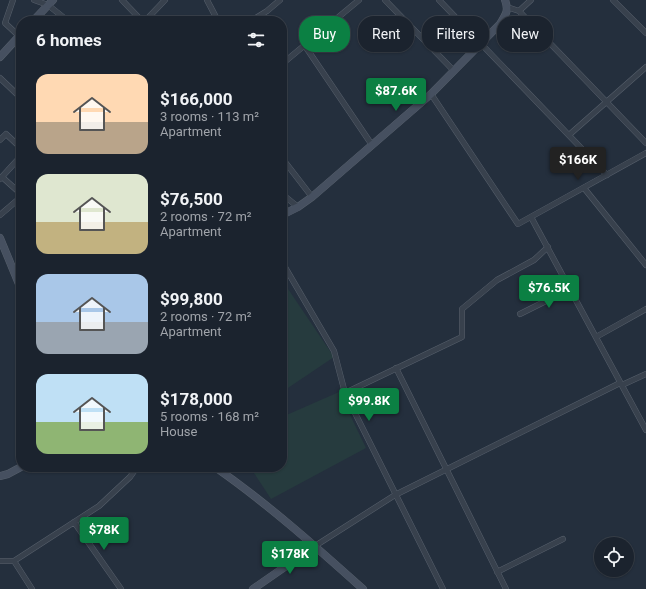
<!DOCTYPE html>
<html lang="en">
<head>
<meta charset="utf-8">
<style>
	body { margin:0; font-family:Roboto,sans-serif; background:#282f3a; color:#f1f3f6; height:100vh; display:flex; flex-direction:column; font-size:15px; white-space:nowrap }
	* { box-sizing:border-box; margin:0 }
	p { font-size:13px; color:#a0a4aa }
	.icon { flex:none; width:22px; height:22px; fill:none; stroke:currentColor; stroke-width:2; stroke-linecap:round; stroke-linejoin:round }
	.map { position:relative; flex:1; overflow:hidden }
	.sheet { position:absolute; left:16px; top:16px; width:271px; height:456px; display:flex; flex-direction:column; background:#1b232e; border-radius:16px; box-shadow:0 1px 3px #0004,0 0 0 1px #39404a }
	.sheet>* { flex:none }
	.hud { position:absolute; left:299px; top:16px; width:287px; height:36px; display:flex; gap:8px }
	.fabs { position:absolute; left:594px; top:537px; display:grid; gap:8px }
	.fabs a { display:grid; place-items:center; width:40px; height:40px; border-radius:50%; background:#1b232e; box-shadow:0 1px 3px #0004,0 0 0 1px #39404a; font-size:20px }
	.price { position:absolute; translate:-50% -34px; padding:0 9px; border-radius:4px; background:#0b8043; color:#fff; font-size:13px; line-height:26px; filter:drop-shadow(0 1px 2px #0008) }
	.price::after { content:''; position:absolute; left:50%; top:24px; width:12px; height:9px; margin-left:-6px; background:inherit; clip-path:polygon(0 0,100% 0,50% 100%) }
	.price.on { background:#222; color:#fff }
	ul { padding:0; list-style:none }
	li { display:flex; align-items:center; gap:12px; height:100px; padding:0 20px }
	li span { display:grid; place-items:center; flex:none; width:112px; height:80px; border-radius:12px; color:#555 }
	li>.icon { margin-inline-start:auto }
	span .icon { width:48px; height:48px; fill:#fffc; stroke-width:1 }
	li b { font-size:17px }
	h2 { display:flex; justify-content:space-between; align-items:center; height:48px; padding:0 20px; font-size:17px }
	.pill { padding:0 14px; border-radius:16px; background:#1b232e; box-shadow:0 1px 3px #0004,0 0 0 1px #39404a; font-size:14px; line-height:36px }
	.pill.on { background:#0b8043; color:#fff }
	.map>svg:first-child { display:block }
</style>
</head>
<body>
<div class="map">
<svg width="646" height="589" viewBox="0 0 646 589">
	<rect width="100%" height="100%" fill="#242f3d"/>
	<path fill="#263b3e" d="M282,280L334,357L282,392Z
		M339,392L366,448L271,499L250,467H282V417Z"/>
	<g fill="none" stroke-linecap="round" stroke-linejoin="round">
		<g stroke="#565f6b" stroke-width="6">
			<path id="street" d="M13,0L5,23L20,37
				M34,0L48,5L68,21
				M122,0L142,21
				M207,0L218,21
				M385,0L454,71
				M439,0L607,175
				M613,0L646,33
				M507,7L519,11L646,143
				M519,11L531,0
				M145,21L165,0
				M251,21L267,11L280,0
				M305,46L372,145
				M282,64L359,0
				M0,78L21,98
				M431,94L518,224L646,153
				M569,135L646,67
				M0,140L6,134L21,148
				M282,158L312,197
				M2,177L21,194
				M0,179L21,156
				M584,188L646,265
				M282,194L298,207
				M0,215L21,197
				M531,217L646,430
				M282,262L334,351L345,393L443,589
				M520,314L570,289
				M596,337L646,309
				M396,368L506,589
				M622,385L646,374
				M345,393L462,337V309L497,280L534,260L548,247
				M74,522L121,589
				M315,546L395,495L620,383
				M0,561H14L99,506L130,477L137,467
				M14,561L32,589
				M497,572L563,539"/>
		</g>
		<g stroke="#565f6b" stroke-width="8">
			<path id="secondary" d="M33,21L53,0
				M0,57L21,34
				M282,215L298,207L312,197L431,94L500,24C506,14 509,11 505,0
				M0,238L21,289
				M215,467C268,504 315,546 363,589
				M0,476L8,474L21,467
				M253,589L315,546"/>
		</g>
		<use href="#street" stroke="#38414d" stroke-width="5"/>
		<use href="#secondary" stroke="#465060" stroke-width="7"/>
	</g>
</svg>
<div class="fabs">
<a><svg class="icon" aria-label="locate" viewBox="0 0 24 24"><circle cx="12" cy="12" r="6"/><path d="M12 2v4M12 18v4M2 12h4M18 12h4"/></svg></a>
</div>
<b class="price" style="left:396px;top:112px">$87.6K</b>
<b class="price on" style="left:578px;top:181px">$166K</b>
<b class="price" style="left:549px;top:309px">$76.5K</b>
<b class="price" style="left:369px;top:422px">$99.8K</b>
<b class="price" style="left:104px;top:551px">$78K</b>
<b class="price" style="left:290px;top:575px">$178K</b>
<div class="hud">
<a class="pill on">Buy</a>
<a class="pill">Rent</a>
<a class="pill">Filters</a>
<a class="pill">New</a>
</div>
<section class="sheet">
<h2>6 homes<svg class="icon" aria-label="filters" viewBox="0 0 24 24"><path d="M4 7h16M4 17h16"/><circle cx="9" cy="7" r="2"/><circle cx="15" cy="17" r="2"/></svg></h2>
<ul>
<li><span style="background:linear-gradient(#ffd9b3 60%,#b9a48a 0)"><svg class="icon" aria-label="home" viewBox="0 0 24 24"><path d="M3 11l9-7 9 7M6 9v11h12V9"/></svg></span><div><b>$166,000</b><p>3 rooms · 113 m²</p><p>Apartment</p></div></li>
<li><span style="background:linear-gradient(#dfe7d0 60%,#c2b280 0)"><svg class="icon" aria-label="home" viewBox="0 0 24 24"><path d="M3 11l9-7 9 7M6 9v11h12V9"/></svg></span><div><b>$76,500</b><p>2 rooms · 72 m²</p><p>Apartment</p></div></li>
<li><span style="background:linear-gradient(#a9c7e8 60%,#9aa5b1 0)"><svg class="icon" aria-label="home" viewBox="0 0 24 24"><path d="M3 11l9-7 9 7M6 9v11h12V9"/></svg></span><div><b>$99,800</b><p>2 rooms · 72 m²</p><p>Apartment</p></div></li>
<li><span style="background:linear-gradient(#bfe0f5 60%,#8fb573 0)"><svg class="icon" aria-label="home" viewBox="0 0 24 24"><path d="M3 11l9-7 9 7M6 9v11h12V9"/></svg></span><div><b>$178,000</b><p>5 rooms · 168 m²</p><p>House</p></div></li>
</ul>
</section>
</div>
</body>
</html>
